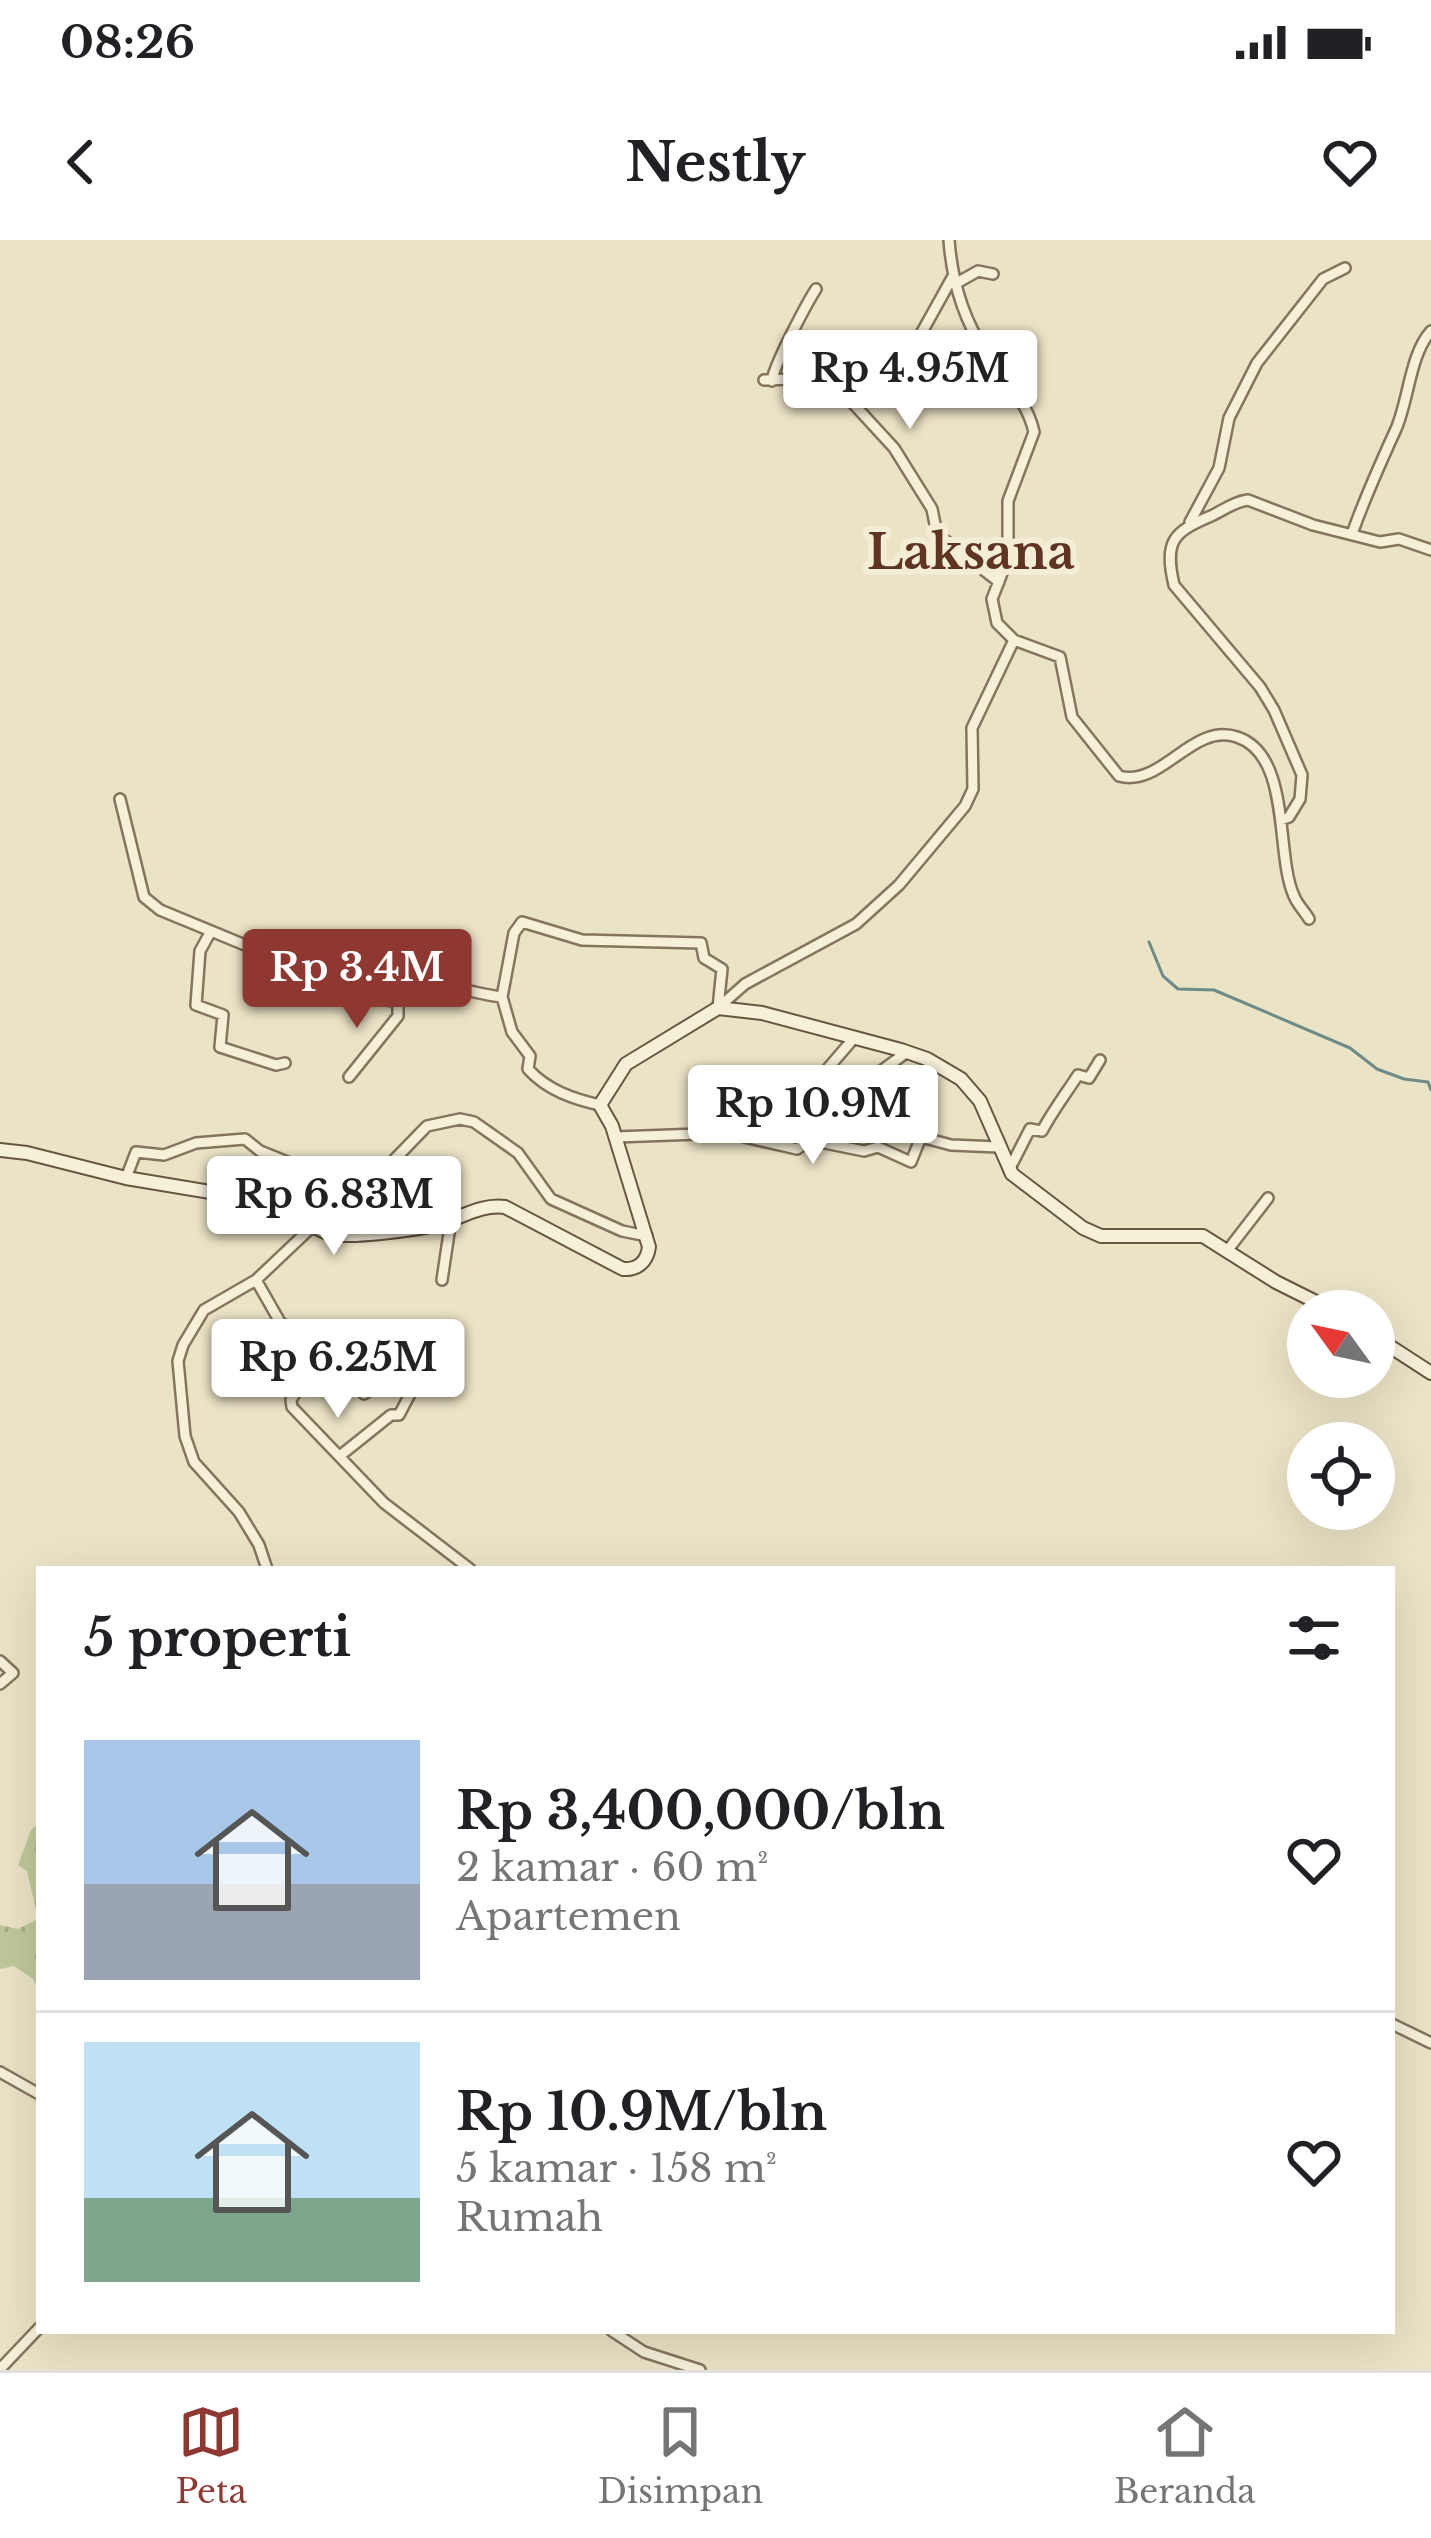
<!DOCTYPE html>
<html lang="id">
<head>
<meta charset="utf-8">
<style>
	body { margin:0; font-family:"Libre Baskerville",serif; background:#f6f6f6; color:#202124; height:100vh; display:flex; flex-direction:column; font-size:45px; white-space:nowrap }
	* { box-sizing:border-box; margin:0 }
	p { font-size:39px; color:#757577 }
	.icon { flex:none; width:66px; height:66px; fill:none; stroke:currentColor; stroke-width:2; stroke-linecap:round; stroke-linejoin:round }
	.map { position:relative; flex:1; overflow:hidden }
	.drawer { position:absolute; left:36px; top:1326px; width:1359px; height:768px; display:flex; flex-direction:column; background:#fff; border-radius:0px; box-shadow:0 12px 48px #0002 }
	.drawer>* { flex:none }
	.needle { width:78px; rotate:303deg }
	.tools { position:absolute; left:1287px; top:1050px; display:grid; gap:24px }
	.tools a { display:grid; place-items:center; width:108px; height:108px; border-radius:50%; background:#fff; box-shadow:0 12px 48px #0002; font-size:60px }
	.price { position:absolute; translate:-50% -102px; padding:0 27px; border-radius:12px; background:#fff; color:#222; font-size:39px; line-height:78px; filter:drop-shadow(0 3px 6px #0008) }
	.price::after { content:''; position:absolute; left:50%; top:72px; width:36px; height:27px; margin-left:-18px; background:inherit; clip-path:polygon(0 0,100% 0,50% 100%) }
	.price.on { background:#8f3831; color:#fff }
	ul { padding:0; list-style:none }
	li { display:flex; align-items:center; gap:36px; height:300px; padding:0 48px }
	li+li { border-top:3px solid #e0e0e0 }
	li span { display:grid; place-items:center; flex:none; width:336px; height:240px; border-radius:0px; color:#555 }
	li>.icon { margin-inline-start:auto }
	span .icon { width:144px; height:144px; fill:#fffc; stroke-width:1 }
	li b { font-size:51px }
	h2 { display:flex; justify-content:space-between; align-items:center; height:144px; padding:0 48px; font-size:51px }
	.status { display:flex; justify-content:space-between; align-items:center; height:84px; padding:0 60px; background:#fff; direction:ltr }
	.status svg { height:33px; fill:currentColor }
	header { display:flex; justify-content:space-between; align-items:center; height:156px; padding:0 48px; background:#fff; font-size:54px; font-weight:800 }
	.tab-bar { display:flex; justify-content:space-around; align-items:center; height:168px; border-top:3px solid #e0e0e0; background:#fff; font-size:33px; color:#757577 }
	.tab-bar a { display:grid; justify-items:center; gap:6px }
	.tab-bar .on { color:#8f3831 }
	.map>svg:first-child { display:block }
</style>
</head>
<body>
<div class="status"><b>08:26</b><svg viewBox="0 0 49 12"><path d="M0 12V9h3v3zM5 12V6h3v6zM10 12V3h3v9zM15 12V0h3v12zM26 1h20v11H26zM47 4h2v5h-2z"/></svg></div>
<header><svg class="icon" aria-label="back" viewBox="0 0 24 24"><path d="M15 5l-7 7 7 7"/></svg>Nestly<svg class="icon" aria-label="heart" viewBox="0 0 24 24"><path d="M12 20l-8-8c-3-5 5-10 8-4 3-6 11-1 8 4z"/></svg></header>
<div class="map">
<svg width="1431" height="2130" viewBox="0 0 1431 2130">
	<defs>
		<pattern id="forest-crowns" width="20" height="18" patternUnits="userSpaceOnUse" patternTransform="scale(3)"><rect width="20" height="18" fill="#bfc89a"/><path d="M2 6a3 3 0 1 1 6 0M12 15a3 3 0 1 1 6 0" fill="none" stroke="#a5ac84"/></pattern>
	</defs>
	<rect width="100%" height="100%" fill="#ebe3c6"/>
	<path fill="url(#forest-crowns)" d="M39,1583L36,1607L39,1610V1749L33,1739L14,1726L0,1729V1685L18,1689L38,1679L27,1631L18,1625L31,1590Z"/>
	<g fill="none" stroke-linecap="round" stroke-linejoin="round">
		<path stroke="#6e8c87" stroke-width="3" d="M1149,702L1163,736L1178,749L1214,750L1350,808L1377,829L1404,839L1428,842L1431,850"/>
		<g stroke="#85755d" stroke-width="14">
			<path id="street" d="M955,44L978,31L993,34
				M764,140L792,139L849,159L894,208L932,269L937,294L999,342
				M772,141C773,127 807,63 816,49
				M849,159L871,126L903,123L907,119L952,38
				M1190,282L1219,228L1229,178L1257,123L1323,39L1345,28
				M1352,294C1365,257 1380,224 1396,189C1409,159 1410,114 1431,91
				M1014,400L1060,417L1072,477L1119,536C1162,548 1192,482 1237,497C1292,515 1275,615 1294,656C1297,664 1305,672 1309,679
				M120,559L144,657L160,670L313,733L339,752L393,761L405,744C431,738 473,754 502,757L512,792L530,816L528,829C547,850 573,859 600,865
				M1281,580L1289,577L1300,559L1302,535L1274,470L1260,447L1174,345C1164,301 1173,292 1211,276C1224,270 1233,262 1248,260L1313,285L1380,302L1399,299L1431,310
				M211,691L200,711L196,765L223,775L220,807L276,825L285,823
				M502,757L514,693L522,682L582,700L701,703L704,718L722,729L718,768
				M718,768L745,744L856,684L899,645L965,566L973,549L972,488L1014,400L997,383L992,359L1008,318V261L1034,192C1027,160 1002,137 984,110C962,76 952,40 949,0
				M823,834L854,798
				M349,837L398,776V758
				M862,845L907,812
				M615,897L727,893L797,909L810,900L864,911L878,907L911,922L921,897L951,905L998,907
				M1009,930L1030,889L1042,891C1054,869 1065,855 1078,835L1089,838L1100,820
				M126,938L136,912L164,915L196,903L245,899L260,911L305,929H343L390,942L394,920L427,886L460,879L474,882L518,913L551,959L622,991L647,996
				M1227,1011L1268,958
				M256,1040L280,1082L320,1114L291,1160L292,1167L384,1263L470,1329
				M442,1040L451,980
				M341,1215L391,1175H399L415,1145L393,1135L364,1154
				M267,1329L259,1305L239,1272L194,1222L185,1196L178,1121L183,1105L204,1070L256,1040L313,986
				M0,1421L13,1433L0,1444
				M1392,1784L1431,1803
				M0,1832L39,1854
				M612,2091L644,2112L700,2130
				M2,2127L39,2088"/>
		</g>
		<g stroke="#675640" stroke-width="16">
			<path id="secondary" d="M0,910L27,913L126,938L276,963C301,970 312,991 332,994C353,998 422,989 443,983C464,976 483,964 505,967L623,1029C637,1030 647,1022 649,1007L612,886L600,865L626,824L718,768L762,773L901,810L927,819L961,839L980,861L1012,934L1083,988L1101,996H1203L1276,1042L1334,1071
				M1374,1096L1431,1133"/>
		</g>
		<use href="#street" stroke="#f6f0d9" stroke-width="9"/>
		<use href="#secondary" stroke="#f6f0d9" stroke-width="12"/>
	</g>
	<g text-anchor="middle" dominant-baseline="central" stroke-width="12" stroke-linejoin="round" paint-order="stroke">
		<g font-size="48" font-weight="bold" fill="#603422" stroke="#f3edd5">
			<text x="971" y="312">Laksana</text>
		</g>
	</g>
</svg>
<div class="tools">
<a><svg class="needle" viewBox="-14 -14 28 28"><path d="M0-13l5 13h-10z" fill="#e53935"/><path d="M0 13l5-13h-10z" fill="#757577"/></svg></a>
<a><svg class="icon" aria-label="locate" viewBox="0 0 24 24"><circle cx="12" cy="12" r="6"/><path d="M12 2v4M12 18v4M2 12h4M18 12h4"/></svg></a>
</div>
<b class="price" style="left:910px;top:192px">Rp 4.95M</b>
<b class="price on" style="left:357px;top:791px">Rp 3.4M</b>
<b class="price" style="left:813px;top:927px">Rp 10.9M</b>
<b class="price" style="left:334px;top:1018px">Rp 6.83M</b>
<b class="price" style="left:338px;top:1181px">Rp 6.25M</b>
<section class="drawer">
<h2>5 properti<svg class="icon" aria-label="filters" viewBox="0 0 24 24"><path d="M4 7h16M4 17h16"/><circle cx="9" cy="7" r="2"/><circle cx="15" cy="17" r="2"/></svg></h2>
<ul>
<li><span style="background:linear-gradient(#a9c7e8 60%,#9aa5b1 0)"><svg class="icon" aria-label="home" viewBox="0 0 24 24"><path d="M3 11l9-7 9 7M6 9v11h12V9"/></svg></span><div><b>Rp 3,400,000/bln</b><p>2 kamar · 60 m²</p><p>Apartemen</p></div><svg class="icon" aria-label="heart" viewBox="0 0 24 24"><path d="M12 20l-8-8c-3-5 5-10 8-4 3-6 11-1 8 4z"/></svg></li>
<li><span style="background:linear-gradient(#bfe0f5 65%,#7fa58c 0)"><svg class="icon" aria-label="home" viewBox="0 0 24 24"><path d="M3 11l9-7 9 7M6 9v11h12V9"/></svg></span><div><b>Rp 10.9M/bln</b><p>5 kamar · 158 m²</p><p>Rumah</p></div><svg class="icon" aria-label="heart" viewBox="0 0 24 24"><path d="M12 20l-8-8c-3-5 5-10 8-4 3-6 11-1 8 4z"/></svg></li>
</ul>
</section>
</div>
<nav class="tab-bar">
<a class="on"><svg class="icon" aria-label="map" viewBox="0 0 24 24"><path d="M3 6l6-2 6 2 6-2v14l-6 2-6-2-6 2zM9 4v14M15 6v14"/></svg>Peta</a>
<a><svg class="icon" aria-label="saved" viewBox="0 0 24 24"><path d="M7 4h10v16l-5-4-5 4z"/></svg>Disimpan</a>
<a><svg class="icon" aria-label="home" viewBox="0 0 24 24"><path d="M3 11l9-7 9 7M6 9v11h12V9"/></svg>Beranda</a>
</nav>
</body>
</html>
